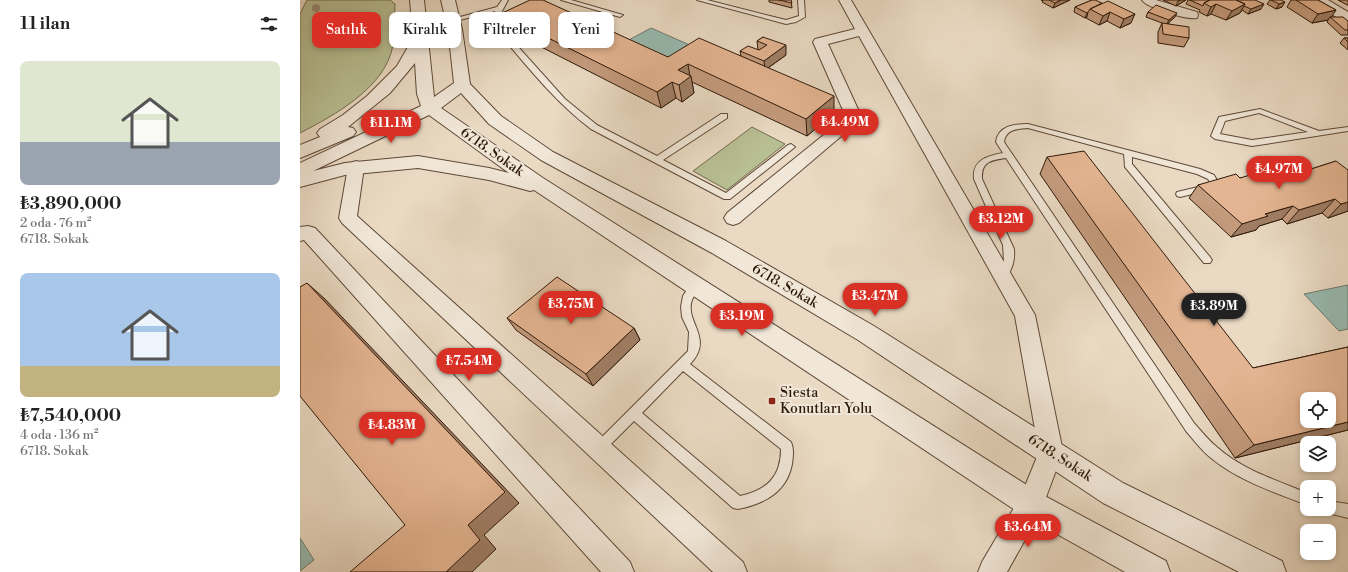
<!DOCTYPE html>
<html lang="tr">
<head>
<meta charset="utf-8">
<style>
	body { margin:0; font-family:"Libre Bodoni",serif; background:#f2f2f2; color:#222; height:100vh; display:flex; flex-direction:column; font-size:15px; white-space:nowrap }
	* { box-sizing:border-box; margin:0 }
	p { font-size:13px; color:#767676 }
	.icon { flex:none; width:22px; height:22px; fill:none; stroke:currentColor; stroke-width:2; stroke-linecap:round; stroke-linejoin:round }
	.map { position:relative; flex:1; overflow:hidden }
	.drawer { display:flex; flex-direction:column; background:#fff; width:300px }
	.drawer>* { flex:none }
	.banner { position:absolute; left:12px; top:12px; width:380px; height:36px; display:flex; gap:8px }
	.fabs { position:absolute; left:1000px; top:392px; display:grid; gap:8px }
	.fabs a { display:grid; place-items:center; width:36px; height:36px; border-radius:8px; background:#fff; box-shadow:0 2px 6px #0003; font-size:20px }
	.price { position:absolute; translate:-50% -34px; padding:0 9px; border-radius:14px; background:#d93025; color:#fff; font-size:13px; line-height:26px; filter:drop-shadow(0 1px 2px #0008) }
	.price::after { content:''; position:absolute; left:50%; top:24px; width:12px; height:9px; margin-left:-6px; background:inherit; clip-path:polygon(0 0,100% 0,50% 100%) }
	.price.selected { background:#222; color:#fff }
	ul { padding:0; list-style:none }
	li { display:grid; align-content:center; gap:8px; height:212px; padding:0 20px }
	li span { display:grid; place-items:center; height:124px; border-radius:8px; color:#555 }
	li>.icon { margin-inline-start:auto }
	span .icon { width:72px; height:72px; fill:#fffc; stroke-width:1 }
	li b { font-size:17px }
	h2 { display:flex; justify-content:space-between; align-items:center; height:48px; padding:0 20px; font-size:17px }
	.tag { padding:0 14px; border-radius:8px; background:#fff; box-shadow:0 2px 6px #0003; font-size:14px; line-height:36px }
	.tag.selected { background:#d93025; color:#fff }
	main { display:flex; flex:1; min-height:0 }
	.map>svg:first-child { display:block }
</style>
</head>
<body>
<main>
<section class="drawer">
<h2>11 ilan<svg class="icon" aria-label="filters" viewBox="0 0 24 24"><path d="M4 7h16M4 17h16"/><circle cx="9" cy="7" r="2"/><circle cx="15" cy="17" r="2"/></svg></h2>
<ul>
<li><span style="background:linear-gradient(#dfe7d0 65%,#9aa5b1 0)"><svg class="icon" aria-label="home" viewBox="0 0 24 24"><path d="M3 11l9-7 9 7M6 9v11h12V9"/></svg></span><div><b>₺3,890,000</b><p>2 oda · 76 m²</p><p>6718. Sokak</p></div></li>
<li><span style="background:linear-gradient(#a9c7e8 75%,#c2b280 0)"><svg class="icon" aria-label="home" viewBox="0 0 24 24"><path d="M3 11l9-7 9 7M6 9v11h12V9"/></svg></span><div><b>₺7,540,000</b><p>4 oda · 136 m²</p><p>6718. Sokak</p></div></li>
</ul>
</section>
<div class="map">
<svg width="1048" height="572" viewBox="0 0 1048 572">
	<rect width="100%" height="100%" fill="#eadac3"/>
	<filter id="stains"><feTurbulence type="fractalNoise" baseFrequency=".005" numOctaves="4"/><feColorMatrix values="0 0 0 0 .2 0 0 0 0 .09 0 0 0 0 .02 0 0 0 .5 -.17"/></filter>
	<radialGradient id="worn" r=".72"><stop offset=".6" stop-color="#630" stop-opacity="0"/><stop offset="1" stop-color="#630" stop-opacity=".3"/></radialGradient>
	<path fill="#b8bf93" stroke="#746c4e" d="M7,0H90L95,4C94,18 95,31 93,45C86,87 35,115 0,133V14Z
		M452,127L485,144L427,190L393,171Z"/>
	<path fill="#98bbb1" stroke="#6e7a6e" d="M351,28L392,46L368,60L327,41Z
		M1048,285V329L1039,331L1004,294Z
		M0,538L14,560L0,571Z"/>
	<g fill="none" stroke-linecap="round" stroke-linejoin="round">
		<g stroke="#5e4938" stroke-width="2">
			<path id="service" d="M202,0H208L200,15L203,30L265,99L297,125L357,156L421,114H427V118L363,160L426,193L488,145L491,144L495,147L430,199H424L291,129C255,102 227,66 198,32L194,22L195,11L152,22L149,20L197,7Z
				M261,0H271L323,15L320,17Z
				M397,0H407L486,20L499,16L498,0H504L505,17L496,22L486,24Z
				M960,109L1019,131L1048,127V131L952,146L915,139L911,136L919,117ZM959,113L1008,132L952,140L920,134L925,121Z
				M728,124L900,169L914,175L919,184L917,188L880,197L877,196L876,194L877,192L911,184L908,179L897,174L832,157V164L910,257L912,260L910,263H904L825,167L824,154L728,128C717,129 706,129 704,142L894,423C902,432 909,441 918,448C943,470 976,480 1007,493V505C974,492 939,481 911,458C901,450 894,440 886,431L706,158C692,160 681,161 682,179L714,249C715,261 712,269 706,279H700L698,276L704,261L703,245L674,179C672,160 687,156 703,153L696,142C698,126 714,124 728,124Z
				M395,282L399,283L400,286C398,290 394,295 392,300C384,322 415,338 390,364L491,442C494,449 493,456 492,464C487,492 464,504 438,509L433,508L334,421L302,453L298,455L294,453L292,449L294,445L388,351L389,332L382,317L381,307L383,296L391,283ZM383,371L481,449C481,477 467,490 440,496L342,413Z
				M1029,501L1048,504V518L1024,512L1023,509H1029Z"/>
		</g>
		<g stroke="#5e4938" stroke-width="2">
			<path id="minor" d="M539,0H551L735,315L763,452L740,513L707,572H678L682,562L721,496L739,452L715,316L559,36L528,44L562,118L559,121L439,223L433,225L427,223L424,218L427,213L546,117L513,42L515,39L555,29Z
				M842,0H856L897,12L898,15L897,18C887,20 847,8 842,0Z
				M56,161L62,163L64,167L57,216L443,562L447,572H413L42,223L39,218L48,167L50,163Z
				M8,226L15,228L330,562L334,572H301L4,240L0,241V227Z"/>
		</g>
		<g stroke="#5e4938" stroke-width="2">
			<path id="tertiary" d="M110,0H124L134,97L154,83L148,29L141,0H155L162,29L170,84L201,116L253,152L426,241L574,326L823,483L982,561L986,572H939L803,503L558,340L412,253L241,160L189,124L161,93L141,108L243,178L741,494L866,561L870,572H825L721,514L234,190L230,191L189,180L118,168L45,175L0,187V163L121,106L117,94L115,63L90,93L48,127L53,128L56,132L53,136L0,158V145L20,137L17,133L20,129L43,115L67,96L97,66L113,38ZM129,115L209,173L189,168L118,156L45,163L13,171Z
				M1011,0H1028L1048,12V22L1043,21L1013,3Z"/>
		</g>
		<use href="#service" fill="#f1e7d8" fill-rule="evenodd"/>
		<use href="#minor" fill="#f1e7d8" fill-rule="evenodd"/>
		<use href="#tertiary" fill="#f1e7d8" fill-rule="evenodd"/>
	</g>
	<circle fill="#9a8b74" cx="16" cy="8" r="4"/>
	<path fill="#c49c7e" stroke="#2f190a" d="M469,0H491L492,8L469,2Z
		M741,0H770L753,8L742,2L743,1Z
		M792,0L831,23L820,28L807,21L799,25L786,18L787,17L785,18L774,12L775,7Z
		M863,0H886L876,6Z
		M888,0H955L961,9L948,14L942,10L940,13L926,20L911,14L907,16L899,12L900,10L886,4Z
		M970,0H981L982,7L976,9L967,4Z
		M991,0H1018L1036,10L1031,17L1048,21V35H1041L1027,22L1028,20L1012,23L987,7Z
		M1038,0H1048V5H1047Z
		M848,12L875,17L868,23L889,38L884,47L858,43V32L862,23L846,17Z
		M200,14L368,57L441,56L440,51L458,50L457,41L463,37L486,55L468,68L534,113L507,136L392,82L394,93L382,102L376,98L361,108L208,30Z
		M1044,38H1048V50L1040,43Z
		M747,157L953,368L1048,347V430L935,458L740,174Z
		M1036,161L1048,211L1028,218L1022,213L987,224L982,219L959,226L956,230L931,237L889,198L898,185L940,178L1005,171Z
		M207,318L334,328L340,340L293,386L216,330Z"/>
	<path fill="#a07f66" stroke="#2f190a" d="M761,0H770L753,8L755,3Z
		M881,0H886L876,6L878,1Z
		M985,2L982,7L976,9L979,4Z
		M916,4L911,14L907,16L911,7Z
		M945,4L940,13L926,20L932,11Z
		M964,4L961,9L948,14L951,9Z
		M1036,10L1031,18L1030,17L1028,20L1012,23L1018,14Z
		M788,12L787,17L785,18L787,13Z
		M810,12L807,21L799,25L803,16Z
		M877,13L875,17L866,25L869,20Z
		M835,14L831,23L820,28L824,19Z
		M486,45V55L465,70L464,61Z
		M388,64L390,77L391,76L394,93L382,102L379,85L378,70Z
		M372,82L376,98L361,108L357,92Z
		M534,96V113L507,136L506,119Z
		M1035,199L1022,213L987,224L999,210Z
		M1048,202V211L1028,218L1041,204Z
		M993,206L982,219L959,226L956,230L931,237L942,224L965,214Z
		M7,283L25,299L219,503L184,535L196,549L172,572H146Z
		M334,328L340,340L293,386L286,374Z
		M1048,422V430L935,458L954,445Z"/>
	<path fill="#e4b592" stroke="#2f190a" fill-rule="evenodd" d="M230,0H243L368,57L399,38L534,96L506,119L388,64L378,70L391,76L379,85L372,82L357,92L200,14Z
		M479,0H491L492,3Z
		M749,0H761L755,3Z
		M792,0H795L802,3L790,9L788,12L787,13L775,7Z
		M890,0H910L904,3L903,6Z
		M910,0H936L945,4L932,11L916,4L911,7L904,3Z
		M936,0H955L964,4L951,9L944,6L945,4Z
		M971,0H981L985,2L979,4Z
		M996,0H1018L1036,10L1018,14Z
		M808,1L835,14L824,19L810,12L803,16L790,9Z
		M856,5L877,13L869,20L848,12Z
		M1030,17H1043L1048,21V30H1045Z
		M862,23L889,27V38L863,34Z
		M463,37L486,45L464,61L440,51L448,46L459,50L467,45L457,41Z
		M1044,38H1048V42Z
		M784,151L953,368L1048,347V422L954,445L747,157ZM1007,399H1029V421H1007Z
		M1036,161L1048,170V202L1041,204L1035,199L999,210L993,206L965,214L968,216L942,224L898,185L936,174L940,178L994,162L1005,171Z
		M257,277L334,328L286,374L207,318Z
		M7,283L205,492L168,525L180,540L146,572H50L105,525L0,396V287Z"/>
	<rect fill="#8f2418" stroke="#f1e7d8" stroke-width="1.5" x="468" y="397" width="8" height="8" rx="2"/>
	<g text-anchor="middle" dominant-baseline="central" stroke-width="4" stroke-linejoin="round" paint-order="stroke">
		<g font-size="14" fill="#2f190a" stroke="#f1e7d8">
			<text transform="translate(192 152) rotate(35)">6718. Sokak</text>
			<text transform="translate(485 286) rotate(30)">6718. Sokak</text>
			<text transform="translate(760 458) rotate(33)">6718. Sokak</text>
		</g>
		<g font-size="14" fill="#2f190a" stroke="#f1e7d8" text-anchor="start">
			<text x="480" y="393">Siesta<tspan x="480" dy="16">Konutları Yolu</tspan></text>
		</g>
	</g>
	<rect width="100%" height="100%" filter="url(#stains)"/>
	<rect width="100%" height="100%" fill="url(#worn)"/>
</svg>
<div class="fabs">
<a><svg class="icon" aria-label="locate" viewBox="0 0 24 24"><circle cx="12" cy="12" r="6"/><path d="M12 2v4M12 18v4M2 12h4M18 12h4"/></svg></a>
<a><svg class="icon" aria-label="layers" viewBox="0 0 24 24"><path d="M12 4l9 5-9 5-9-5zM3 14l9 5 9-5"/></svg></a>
<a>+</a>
<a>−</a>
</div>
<b class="price" style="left:545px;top:143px">₺4.49M</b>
<b class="price" style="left:91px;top:144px">₺11.1M</b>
<b class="price" style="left:979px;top:190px">₺4.97M</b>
<b class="price" style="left:701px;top:240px">₺3.12M</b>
<b class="price" style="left:575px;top:317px">₺3.47M</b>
<b class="price" style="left:271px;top:325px">₺3.75M</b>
<b class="price selected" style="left:914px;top:327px">₺3.89M</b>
<b class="price" style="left:442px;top:337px">₺3.19M</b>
<b class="price" style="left:169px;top:382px">₺7.54M</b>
<b class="price" style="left:92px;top:446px">₺4.83M</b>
<b class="price" style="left:728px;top:548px">₺3.64M</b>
<div class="banner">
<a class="tag selected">Satılık</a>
<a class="tag">Kiralık</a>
<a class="tag">Filtreler</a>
<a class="tag">Yeni</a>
</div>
</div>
</main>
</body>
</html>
